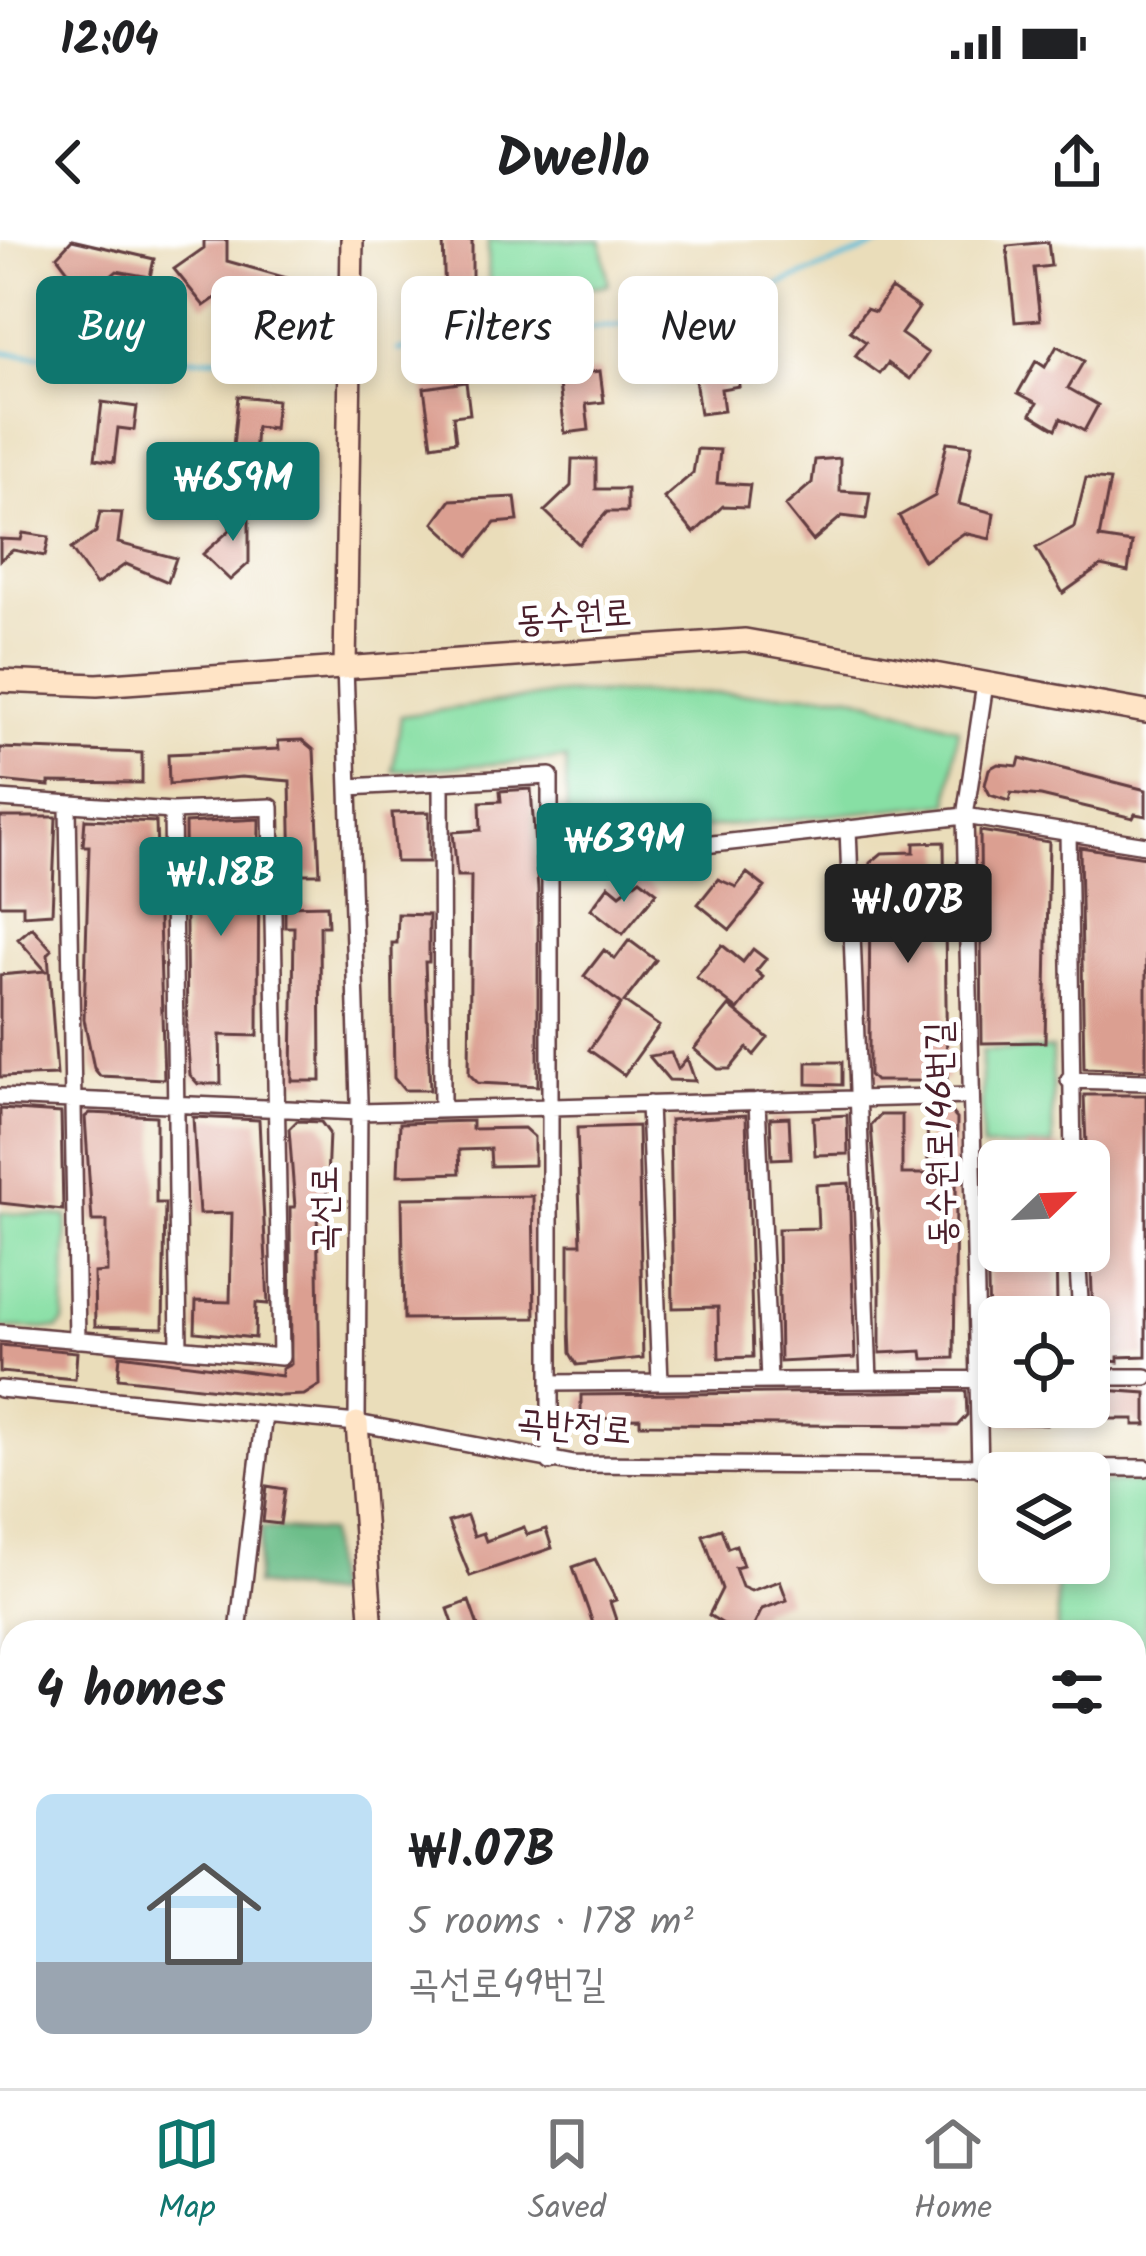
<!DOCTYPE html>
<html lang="en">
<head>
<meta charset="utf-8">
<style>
	body { margin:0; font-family:Kalam,"Poor Story",sans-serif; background:#f6f6f6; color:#202124; height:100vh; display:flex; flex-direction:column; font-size:45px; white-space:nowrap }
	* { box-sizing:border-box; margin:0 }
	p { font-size:39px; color:#757577 }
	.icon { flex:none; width:66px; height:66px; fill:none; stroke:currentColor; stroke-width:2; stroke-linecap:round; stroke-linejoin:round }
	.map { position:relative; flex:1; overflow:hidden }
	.panel { position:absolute; left:0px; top:1380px; width:1146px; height:468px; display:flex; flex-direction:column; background:#fff; border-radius:36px 36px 0 0; box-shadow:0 6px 18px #0003 }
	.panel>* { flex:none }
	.banner { position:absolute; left:36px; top:36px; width:1074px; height:108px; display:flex; gap:24px }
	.needle { width:78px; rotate:67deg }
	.buttons { position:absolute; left:978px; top:900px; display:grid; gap:24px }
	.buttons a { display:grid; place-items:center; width:132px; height:132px; border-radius:18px; background:#fff; box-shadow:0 6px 18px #0003; font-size:60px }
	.price { position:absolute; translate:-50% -102px; padding:0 27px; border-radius:12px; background:#0f766e; color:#fff; font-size:39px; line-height:78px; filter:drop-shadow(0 3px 6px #0008) }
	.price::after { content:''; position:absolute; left:50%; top:72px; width:36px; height:27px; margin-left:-18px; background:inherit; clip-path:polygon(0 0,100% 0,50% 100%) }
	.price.on { background:#222; color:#fff }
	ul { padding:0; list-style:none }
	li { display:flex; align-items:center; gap:36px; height:300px; padding:0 36px }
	li span { display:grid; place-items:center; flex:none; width:336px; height:240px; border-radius:18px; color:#555 }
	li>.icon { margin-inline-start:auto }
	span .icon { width:144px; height:144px; fill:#fffc; stroke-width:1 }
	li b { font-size:51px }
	h2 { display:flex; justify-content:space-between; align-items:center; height:144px; padding:0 36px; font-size:51px }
	.pill { padding:0 42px; border-radius:18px; background:#fff; box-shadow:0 6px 18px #0003; font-size:42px; line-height:108px }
	.pill.on { background:#0f766e; color:#fff }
	.status { display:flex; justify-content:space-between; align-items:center; height:84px; padding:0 60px; background:#fff; direction:ltr }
	.status svg { height:33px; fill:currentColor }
	header { display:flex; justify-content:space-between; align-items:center; height:156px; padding:0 36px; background:#fff; font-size:54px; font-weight:700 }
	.tab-bar { display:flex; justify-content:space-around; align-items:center; height:168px; border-top:3px solid #e0e0e0; background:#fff; font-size:33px; color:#757577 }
	.tab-bar a { display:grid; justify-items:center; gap:6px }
	.tab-bar .on { color:#0f766e }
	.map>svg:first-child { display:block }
</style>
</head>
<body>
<div class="status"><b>12:04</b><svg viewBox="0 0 49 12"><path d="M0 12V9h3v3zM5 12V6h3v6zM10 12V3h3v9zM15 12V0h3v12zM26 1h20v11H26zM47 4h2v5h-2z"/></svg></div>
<header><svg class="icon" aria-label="back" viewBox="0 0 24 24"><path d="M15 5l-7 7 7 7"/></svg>Dwello<svg class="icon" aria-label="share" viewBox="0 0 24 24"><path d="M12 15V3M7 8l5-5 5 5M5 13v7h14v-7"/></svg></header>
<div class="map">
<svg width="1146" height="1848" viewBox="0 0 1146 1848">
	<rect width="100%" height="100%" fill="#fff"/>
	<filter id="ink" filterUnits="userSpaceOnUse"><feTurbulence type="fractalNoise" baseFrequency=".00833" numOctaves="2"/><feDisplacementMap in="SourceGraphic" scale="24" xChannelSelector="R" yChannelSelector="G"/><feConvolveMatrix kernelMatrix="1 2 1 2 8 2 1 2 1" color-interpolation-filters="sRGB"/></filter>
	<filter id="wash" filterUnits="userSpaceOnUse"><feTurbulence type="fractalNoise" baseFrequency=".004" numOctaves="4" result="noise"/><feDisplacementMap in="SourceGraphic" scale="48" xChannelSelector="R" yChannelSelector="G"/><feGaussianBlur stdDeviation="2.7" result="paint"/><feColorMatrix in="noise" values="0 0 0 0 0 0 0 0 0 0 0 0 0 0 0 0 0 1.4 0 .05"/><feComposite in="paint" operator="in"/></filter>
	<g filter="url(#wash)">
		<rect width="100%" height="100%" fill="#eaddba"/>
		<path fill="#87dfa4" stroke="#687f68" stroke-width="3" d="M488,0H601L609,45L489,58Z
			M563,453L848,454L958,488L949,563L567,602L566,519L393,531L401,476Z
			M1052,809L1053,906L982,908V811Z
			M0,973L67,976L64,1082L58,1089L0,1088Z
			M1146,1242V1530H1134V1392H1057V1323H1089V1243Z"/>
		<path fill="#6dbe8a" stroke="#5c6e5a" stroke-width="3" d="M262,1288L328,1292L333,1355L255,1345Z"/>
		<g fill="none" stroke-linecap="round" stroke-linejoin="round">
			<path stroke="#5bbeda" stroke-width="4.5" d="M398,110L670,79L751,56L892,0
				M0,112L102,121L312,115"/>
		</g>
		<g id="blocks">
			<path fill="#db9f91" d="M72,0L154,19L150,37L117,31L87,56L57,16Z
				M204,0H227V21L287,38L280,59L237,43L204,66L174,29L204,8Z
				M443,0H472V59H445Z
				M1048,2L1051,26L1034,28L1040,80L1015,82L1007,6Z
				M891,49L919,68L901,94L928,113L910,139L888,123L880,134L855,116L866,102L850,91L866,69L875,72Z
				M1057,106L1084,121L1068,148L1098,165L1084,191L1061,178L1056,189L1031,174L1037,163L1018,153L1036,121L1045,127Z
				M734,112L739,146L721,149L724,171L700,174L692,118Z
				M600,131L604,162L586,164L589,190L565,193L558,136Z
				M466,142L470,174L453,176L456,201L432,205L424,148Z
				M238,156L277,160L274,189L256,187L254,218L232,217Z
				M102,162L137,167L134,190L118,188L114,222L95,219Z
				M947,202L972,205L959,264L994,273L990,299L964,293L924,321L899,276L935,256Z
				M697,209L720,210L717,243L750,245L747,267L723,266L694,293L664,258L693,233Z
				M840,218V251L870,253L866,279L842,276L813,301L785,266L812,243L815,220Z
				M572,219H596V249H627V272H607L579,304L545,271L571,246Z
				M1086,238L1110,240L1099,298L1132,303L1128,332L1101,326L1063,353L1036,308L1074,287Z
				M515,257L518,281L495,283L469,315L434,283L451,260Z
				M249,267V323L230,340L203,314L230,290L227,268Z
				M100,272L122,273L118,303L176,318L168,342L126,324L96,345L71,309L96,292Z
				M23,293L49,297L45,316L13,310L0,320V299L21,300Z
				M302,500L314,510L320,634H292L290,541L241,537L169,544L168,514L279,509L278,501Z
				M0,508L142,513V543L49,542V546L0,541Z
				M1020,518L1146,550V576L1135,574L1133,578L1041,556L1011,553L1009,561L990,555L985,545L989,529L998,524L1018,526Z
				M531,549L538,650V846L478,843L469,834L471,636H457L453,592L481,590L480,562L501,561L500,551Z
				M429,572V622H396L392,573Z
				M0,577H56L52,673L23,675V665H0Z
				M85,579L156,582L164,839L100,836L94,828L84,779L89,606H83Z
				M259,579L258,796L220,795L221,844H198L190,835L187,795L185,583Z
				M980,591L1049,602L1045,802L982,803Z
				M944,602L947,841H875L869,835V812L870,623L882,613L914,612V603Z
				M1080,607L1146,617V830L1084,828Z
				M747,633L765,647L730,690L698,664L718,639L736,647Z
				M640,639L657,652L623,694L591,669L609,645L620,654Z
				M327,665L328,686H320L321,841H292L294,687H285V666Z
				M398,674L429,675V722H425L430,850H404L394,838L392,703H397Z
				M32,687L52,710L48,714L57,835L0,837V735L46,731L18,699Z
				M629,700L656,720L624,762L659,786L624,835L589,810L621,764L584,736L604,710L615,719Z
				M722,705L743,722L753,709L766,719L756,731L763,737L738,770L696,737Z
				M729,766L768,798L754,815L747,808L730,829H718L694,809Z
				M671,813L678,829L687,818L695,841L669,840L649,816Z
				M807,822H842V845L807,844Z
				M1084,855H1146V1116L1118,1117V1122L1089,1117L1093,1076Z
				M0,869L61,873L63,970L0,963Z
				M927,872H951L957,879L954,1118L923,1119L922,1111L880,1113V1003L871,885L880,875H902V934H928Z
				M90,873L156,876V963H165L163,1088L95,1086L94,1033L107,1032V981H92L85,877Z
				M746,875L753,1117L719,1118L718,1067L673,1068L670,880Z
				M847,875L848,914L815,915L813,877Z
				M193,877L259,880L268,1064L256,1063L255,1098L195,1092L196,1061L230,1062L232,973L199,974Z
				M789,877L791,918L772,919L770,878Z
				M297,881L321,882L329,893L326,964H317L320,1145L304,1155L280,1156L118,1138L120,1115L282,1136V1129L291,1124L290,967H295L289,889Z
				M472,881V889L524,888L534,897V925L491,926L490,909L459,910L460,933L398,935L400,883Z
				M638,886L643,1118L577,1125L570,1113L569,1087V1004H581L577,888Z
				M1026,907H1061V921H1026Z
				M985,913H999V1011H1056L1057,1065H1068L1069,1077H999V1086L989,1085Z
				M849,943L855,1118L780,1122L778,989L818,988L816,945Z
				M533,956L535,1078L404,1079L402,958Z
				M0,1105L77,1112L75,1139L0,1132Z
				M1089,1149L1146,1153V1185H1134V1179H1081V1167H1089Z
				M966,1151L967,1175L957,1186L640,1184V1178L581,1179V1155Z
				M990,1152H999V1167H1046V1185L991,1182Z
				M267,1246L285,1249L280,1284L263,1282Z
				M467,1276L474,1296L483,1293L486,1301L524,1287L527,1295L546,1289L552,1308L470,1336L448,1282Z
				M721,1289L728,1308L736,1305L743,1326L735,1328L742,1347L751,1351L780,1341L787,1360L762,1369L751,1392H736L709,1375L722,1349L703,1295Z
				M595,1319L616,1360L610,1362L620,1392H596L573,1327Z
				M469,1361L480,1392H456L448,1369Z
				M1134,1574H1146V1614H1135Z
				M1146,1628V1694L1134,1682V1640Z
				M1146,1764V1825L1134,1814V1776Z
				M710,1836H763L757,1848H713L706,1845Z"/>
		</g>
	</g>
	<g filter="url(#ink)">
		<use href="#blocks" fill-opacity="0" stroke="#623c40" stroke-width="3"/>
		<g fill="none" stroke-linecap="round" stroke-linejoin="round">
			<g stroke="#623c40" stroke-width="20">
				<path id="street" d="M345,426L359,860L357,1183
					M441,542L442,870
					M349,547L550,536V1222
					M0,559L172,571L271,567L281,1117L0,1093
					M68,567L77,1100
					M172,571L179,1109
					M848,588L869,1140
					M1068,592L1073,921
					M550,622L965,576L1146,605
					M1069,840L1146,842
					M0,857L359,872L971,856
					M757,861L769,1141
					M649,864L660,1142
					M1077,1011L1081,1077
					M1089,1137H1146
					M550,1143L999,1139
					M0,1149L357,1183L574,1224L1146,1228
					M980,1229L965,576L985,444
					M238,1392L264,1174
					M178,1848L180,1836"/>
			</g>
			<g stroke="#623c40" stroke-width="26">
				<path id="secondary" d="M345,426L352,0
					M0,441L97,445L745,400L1146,472
					M357,1183L372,1392
					M482,1836L487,1848"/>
			</g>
			<use href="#street" stroke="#fff" stroke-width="15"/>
			<use href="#secondary" stroke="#ffe4c6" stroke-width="21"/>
		</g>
	</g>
	<g text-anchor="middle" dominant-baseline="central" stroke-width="10" stroke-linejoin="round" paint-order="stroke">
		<g font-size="36" fill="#4a1f2b" stroke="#fff">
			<text transform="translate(574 378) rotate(-4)">동수원로</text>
			<text transform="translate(942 894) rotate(-91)">동수원로146번길</text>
			<text transform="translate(326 969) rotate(-90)">곡선로</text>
			<text transform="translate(574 1188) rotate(5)">곡반정로</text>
		</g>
	</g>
</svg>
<div class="buttons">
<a><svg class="needle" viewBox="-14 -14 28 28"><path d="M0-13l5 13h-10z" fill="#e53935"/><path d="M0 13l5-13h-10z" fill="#757577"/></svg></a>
<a><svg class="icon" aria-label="locate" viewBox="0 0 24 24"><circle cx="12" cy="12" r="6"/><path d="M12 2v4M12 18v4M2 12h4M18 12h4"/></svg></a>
<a><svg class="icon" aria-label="layers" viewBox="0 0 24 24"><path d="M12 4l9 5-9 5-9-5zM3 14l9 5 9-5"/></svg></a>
</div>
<b class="price" style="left:233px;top:304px">₩659M</b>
<b class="price" style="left:624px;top:665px">₩639M</b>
<b class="price" style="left:221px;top:699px">₩1.18B</b>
<b class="price on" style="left:908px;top:726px">₩1.07B</b>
<div class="banner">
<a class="pill on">Buy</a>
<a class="pill">Rent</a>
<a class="pill">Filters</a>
<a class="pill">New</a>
</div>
<section class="panel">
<h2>4 homes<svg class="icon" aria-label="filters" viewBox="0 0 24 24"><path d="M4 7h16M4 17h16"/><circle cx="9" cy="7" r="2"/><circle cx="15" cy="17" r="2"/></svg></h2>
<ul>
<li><span style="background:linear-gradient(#bfe0f5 70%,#9aa5b1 0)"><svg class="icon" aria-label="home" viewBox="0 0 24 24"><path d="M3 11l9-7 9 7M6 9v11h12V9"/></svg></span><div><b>₩1.07B</b><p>5 rooms · 178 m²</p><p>곡선로49번길</p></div></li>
</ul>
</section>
</div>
<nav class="tab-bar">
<a class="on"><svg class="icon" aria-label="map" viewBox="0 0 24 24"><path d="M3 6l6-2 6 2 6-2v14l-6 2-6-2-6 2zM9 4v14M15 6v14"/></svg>Map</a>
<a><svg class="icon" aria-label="saved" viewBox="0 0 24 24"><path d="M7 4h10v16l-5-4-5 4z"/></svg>Saved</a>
<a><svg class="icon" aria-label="home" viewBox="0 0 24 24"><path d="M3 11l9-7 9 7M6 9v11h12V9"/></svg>Home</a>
</nav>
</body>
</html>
